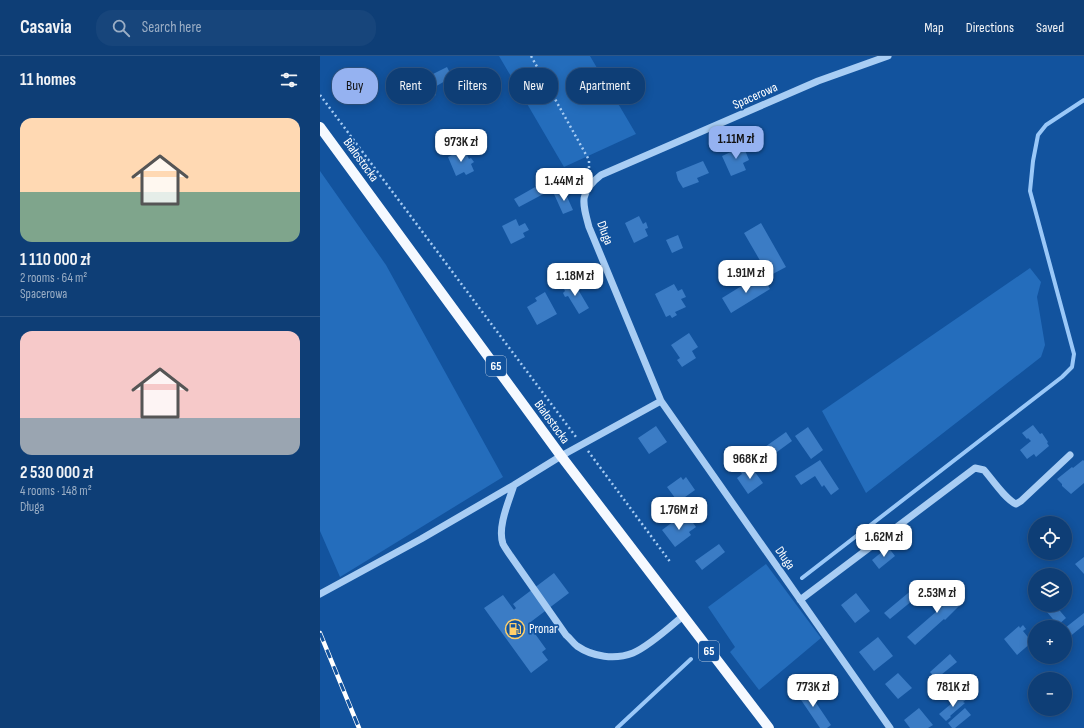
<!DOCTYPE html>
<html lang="en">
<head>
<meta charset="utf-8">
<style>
	body { margin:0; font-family:"Sofia Sans Condensed",sans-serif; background:#17457b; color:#f1f3f6; height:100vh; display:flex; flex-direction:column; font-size:15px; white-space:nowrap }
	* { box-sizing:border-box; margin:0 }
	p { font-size:13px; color:#9baec5 }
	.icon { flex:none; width:22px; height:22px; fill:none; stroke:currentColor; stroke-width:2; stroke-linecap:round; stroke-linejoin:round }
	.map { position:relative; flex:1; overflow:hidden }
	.sheet { display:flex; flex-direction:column; background:#0e3e76; width:320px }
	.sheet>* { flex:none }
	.guide { position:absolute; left:12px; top:12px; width:380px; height:36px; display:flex; gap:8px }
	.controls { position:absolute; left:708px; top:460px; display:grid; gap:8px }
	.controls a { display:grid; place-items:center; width:44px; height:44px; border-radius:50%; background:#0e3e76; box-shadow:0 2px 10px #0003,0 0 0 1px #2e5788; font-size:20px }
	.price { position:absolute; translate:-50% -34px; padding:0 9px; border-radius:8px; background:#fff; color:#222; font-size:13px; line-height:26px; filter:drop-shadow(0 1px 2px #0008) }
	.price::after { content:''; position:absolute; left:50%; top:24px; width:12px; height:9px; margin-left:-6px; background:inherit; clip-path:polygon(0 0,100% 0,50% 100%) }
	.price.selected { background:#95b2f1; color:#111 }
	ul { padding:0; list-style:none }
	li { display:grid; align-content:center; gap:8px; height:212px; padding:0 20px }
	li+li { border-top:1px solid #2e5788 }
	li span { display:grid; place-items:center; height:124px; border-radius:12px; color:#555 }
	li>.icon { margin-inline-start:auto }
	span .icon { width:72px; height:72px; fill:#fffc; stroke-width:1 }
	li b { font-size:17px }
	h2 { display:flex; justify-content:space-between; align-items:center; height:48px; padding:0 20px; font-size:17px }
	.pill { padding:0 14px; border-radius:16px; background:#0e3e76; box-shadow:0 2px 10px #0003,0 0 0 1px #2e5788; font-size:14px; line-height:36px }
	.pill.selected { background:#95b2f1; color:#111 }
	header { display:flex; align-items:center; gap:24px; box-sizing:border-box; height:56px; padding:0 20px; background:#0e3e76; border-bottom:1px solid #2e5788 }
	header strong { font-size:19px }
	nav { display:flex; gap:22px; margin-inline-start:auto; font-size:14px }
	.search { width:280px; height:36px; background:#17457b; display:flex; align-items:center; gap:10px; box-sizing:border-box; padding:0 14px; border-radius:16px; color:#9baec5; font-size:15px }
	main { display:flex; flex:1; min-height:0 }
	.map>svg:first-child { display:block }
</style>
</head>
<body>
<header>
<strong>Casavia</strong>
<div class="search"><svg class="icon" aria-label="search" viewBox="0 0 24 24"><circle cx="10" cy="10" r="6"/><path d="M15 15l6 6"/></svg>Search here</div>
<nav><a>Map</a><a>Directions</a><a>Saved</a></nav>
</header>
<main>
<section class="sheet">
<h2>11 homes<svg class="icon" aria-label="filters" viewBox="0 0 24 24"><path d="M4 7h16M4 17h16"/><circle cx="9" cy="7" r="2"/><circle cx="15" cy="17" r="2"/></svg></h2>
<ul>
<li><span style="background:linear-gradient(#ffd9b3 60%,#7fa58c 0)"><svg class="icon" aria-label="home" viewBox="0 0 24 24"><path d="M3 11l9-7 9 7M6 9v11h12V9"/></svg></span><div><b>1 110 000 zł</b><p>2 rooms · 64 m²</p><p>Spacerowa</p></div></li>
<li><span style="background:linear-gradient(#f6c9c9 70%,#9aa5b1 0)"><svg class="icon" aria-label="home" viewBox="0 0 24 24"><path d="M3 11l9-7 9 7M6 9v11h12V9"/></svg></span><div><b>2 530 000 zł</b><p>4 rooms · 148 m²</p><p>Długa</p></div></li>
</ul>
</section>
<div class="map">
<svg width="764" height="672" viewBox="0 0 764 672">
	<rect width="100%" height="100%" fill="#12539e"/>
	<path fill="#246dbc" d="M179,0H270L316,78L244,111Z
		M0,115L66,209L183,421L20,521L0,475Z
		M710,212L721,226L717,241L725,289L721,301L546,437L502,355Z
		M446,508L501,582L439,634L410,596L415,591L388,551Z"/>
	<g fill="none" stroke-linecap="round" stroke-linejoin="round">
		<path stroke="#9ac8f8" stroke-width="4" d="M482,522L742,321L752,311L754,298L710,135L713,105L718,79L726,69L764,44
			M297,672L371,603"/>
	</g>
	<path fill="#3b7cc5" d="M127,11L132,21L113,32L116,39L110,42L107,35L99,39L93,28Z
		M422,87L429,104L423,107L426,114L411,120L402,100L415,94L414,91Z
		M144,93L149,103L151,102L154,106L151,108L154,115L146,119L144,116L136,120L128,101Z
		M383,105L389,117L377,122L379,126L363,132L358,124L356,116Z
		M224,126L229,135L199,151L194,143Z
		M244,134L253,154L243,158L234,138Z
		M319,160L323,168L326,166L328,172L325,173L328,180L314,187L305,167Z
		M196,163L199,170L205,167L209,174L203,177L205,181L191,188L182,170Z
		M441,167L466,211L449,220L424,177Z
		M358,179L363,192L352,197L346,184Z
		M441,218L450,233L411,257L402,242Z
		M253,225L269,252L259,258L248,240L245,241L243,237L245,235L243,231Z
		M354,228L358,235L362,233L366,241L361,243L366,251L355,256L357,259L352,262L350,259L346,261L335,238Z
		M225,236L237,258L217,269L207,251L217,245L215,242Z
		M369,277L378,291L372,295L376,302L362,311L357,304L360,302L351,289Z
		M713,369L720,378L722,377L728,386L727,387L729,390L716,401L714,398L707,403L700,394L711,385L708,382L707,383L702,377Z
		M336,370L347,386L329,398L318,382Z
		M488,371L503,394L491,403L475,380Z
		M466,376L472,385L446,404L439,395Z
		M500,404L519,433L511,439L504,429L502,431L495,420L481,429L475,420Z
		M763,404L764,405V427L751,438L742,430V428L737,423L752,411L753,412Z
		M425,412L428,415L432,412L443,427L428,438L417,422L422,418L420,415Z
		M361,421L363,424L366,421L375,434L358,446L347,431Z
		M368,460L376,471L369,476L371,479L355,491L342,474L358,462L361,465Z
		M399,488L405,496L382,514L375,505Z
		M568,491L575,500L559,513L552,504Z
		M764,501V518L755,508Z
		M234,517L249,537L208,568L226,593L222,596L228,604L211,617L164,552L183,539L194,554L196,552L193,548Z
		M623,527L641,548L625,564L624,563L595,589L587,581L624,549L612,537Z
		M593,533L598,540L570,563L564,557Z
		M536,537L550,555L535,567L521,549Z
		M721,549H735L746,562L738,569Z
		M764,557V569L748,582L745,578V572Z
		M703,569L706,573L703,575L712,586L697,599L684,583L699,570L700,572Z
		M558,581L573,600L554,615L539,596Z
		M630,598L637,606L616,623L610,616Z
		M578,617L592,632L578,643L565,628Z
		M484,629L511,669L507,672H500L475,635Z
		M643,638L647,643L643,646L645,647L630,660L631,661L626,665L619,658Z
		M599,652L613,669L608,672H590L584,664Z
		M645,652L651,659L635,672H632L628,667Z"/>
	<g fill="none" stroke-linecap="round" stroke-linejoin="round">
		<path stroke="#a8cdf4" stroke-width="2.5" stroke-dasharray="2 3" stroke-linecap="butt" d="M211,0L269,104V117
			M0,39L256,381
			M268,395L351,507"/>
		<path stroke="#a8cdf4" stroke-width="7" d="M568,0L498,25L281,119C259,136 262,146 269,171L341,345L570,672
			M194,429C189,445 177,471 183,488C185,492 188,496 190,499L246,579C250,582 253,587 257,590C273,601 295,604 313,597C328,591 350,571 363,560
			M0,538L101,483L194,429L241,400L341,345
			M480,544L655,412L664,414C672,423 685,443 696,448L701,445L750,399"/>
		<path stroke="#f5f9ff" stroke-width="10" d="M0,71L241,400L449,672"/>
		<g stroke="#fff" stroke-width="4.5">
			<path id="rail" d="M0,577L39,672"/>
		</g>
		<use href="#rail" stroke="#12539e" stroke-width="3" stroke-dasharray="9" stroke-linecap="butt"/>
	</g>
	<defs>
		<g id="fuel-ring" transform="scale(1)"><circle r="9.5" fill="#12539e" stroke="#ffd06b" stroke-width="1.5"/><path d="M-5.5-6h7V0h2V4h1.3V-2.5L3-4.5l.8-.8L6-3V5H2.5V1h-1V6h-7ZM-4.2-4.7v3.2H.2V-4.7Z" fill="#ffd06b"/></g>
	</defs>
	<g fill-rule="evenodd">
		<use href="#fuel-ring" x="195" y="573"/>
	</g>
	<g text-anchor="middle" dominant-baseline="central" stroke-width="3.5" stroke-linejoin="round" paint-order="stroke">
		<g fill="#12539e" stroke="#b8cbe2" stroke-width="1">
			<rect x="166" y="300" width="20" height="20" rx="3"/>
			<rect x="379" y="585" width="20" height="20" rx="3"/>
		</g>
		<g font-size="12" font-weight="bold" fill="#fff">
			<text x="176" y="310">65</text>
			<text x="389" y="595">65</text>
		</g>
		<g font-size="13" fill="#fff" stroke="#12539e">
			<text transform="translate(435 40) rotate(-24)">Spacerowa</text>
			<text transform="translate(41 104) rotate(54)">Białostocka</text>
			<text transform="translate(285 177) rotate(69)">Długa</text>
			<text transform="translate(232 366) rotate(54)">Białostocka</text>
			<text transform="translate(465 502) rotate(55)">Długa</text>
		</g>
		<g font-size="13" fill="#fff" stroke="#12539e" text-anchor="start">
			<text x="209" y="573">Pronar</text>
		</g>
	</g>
</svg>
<div class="controls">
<a><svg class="icon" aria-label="locate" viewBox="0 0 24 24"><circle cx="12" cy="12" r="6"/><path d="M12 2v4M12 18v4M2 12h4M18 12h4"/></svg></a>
<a><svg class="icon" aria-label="layers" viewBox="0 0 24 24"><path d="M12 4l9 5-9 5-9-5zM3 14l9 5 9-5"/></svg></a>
<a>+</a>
<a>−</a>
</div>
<b class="price selected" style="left:416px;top:104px">1.11M zł</b>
<b class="price" style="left:141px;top:107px">973K zł</b>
<b class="price" style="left:244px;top:146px">1.44M zł</b>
<b class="price" style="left:426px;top:238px">1.91M zł</b>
<b class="price" style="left:255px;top:241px">1.18M zł</b>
<b class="price" style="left:430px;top:424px">968K zł</b>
<b class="price" style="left:359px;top:475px">1.76M zł</b>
<b class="price" style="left:564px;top:502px">1.62M zł</b>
<b class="price" style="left:617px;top:558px">2.53M zł</b>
<b class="price" style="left:493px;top:652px">773K zł</b>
<b class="price" style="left:633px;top:652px">781K zł</b>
<div class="guide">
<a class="pill selected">Buy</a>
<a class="pill">Rent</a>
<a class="pill">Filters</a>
<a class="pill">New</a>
<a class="pill">Apartment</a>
</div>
</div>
</main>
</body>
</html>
